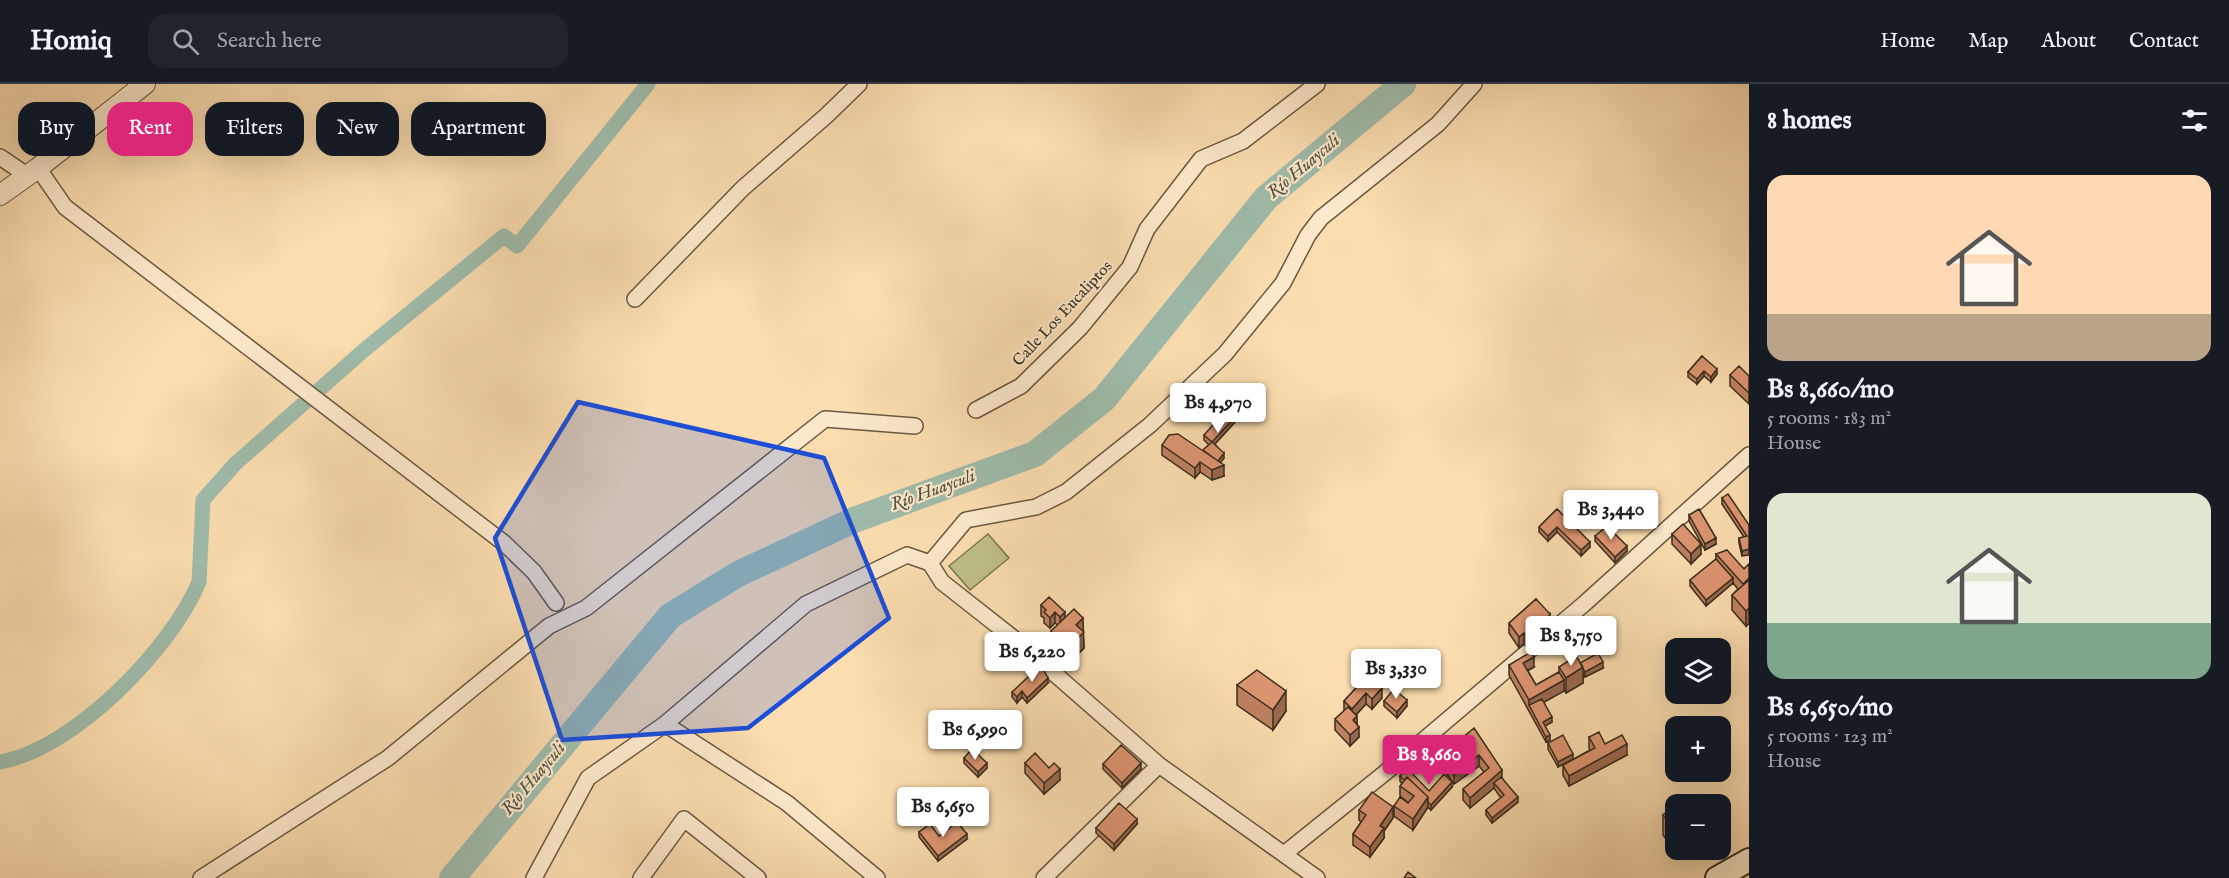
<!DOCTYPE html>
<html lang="en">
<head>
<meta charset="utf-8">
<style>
	body { margin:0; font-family:"IM FELL English",serif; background:#20242c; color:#f1f3f6; height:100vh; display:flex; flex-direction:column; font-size:22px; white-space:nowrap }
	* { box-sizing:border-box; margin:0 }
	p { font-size:20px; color:#9ea1a6 }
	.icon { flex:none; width:33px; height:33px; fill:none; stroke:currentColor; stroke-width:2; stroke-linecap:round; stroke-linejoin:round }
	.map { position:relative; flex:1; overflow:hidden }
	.panel { display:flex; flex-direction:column; background:#171b24; width:480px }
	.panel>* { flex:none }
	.top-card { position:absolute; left:18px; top:18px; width:570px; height:54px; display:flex; gap:12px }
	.buttons { position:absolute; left:1665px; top:554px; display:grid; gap:12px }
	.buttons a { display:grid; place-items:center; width:66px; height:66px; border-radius:12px; background:#171b24; box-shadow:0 6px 24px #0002; font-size:30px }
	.price { position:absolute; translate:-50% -51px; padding:0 14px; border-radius:6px; background:#fff; color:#222; font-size:20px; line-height:39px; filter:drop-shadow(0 2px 3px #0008) }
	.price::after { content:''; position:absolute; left:50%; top:36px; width:18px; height:14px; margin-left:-9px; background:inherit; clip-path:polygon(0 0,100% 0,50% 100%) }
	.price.selected { background:#db2777; color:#fff }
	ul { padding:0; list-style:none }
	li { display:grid; align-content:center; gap:12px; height:318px; padding:0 18px }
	li span { display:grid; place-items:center; height:186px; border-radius:18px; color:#555 }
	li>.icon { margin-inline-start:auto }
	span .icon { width:108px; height:108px; fill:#fffc; stroke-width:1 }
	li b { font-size:26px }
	h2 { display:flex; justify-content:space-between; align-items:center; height:72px; padding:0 18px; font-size:26px }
	.tag { padding:0 21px; border-radius:18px; background:#171b24; box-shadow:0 6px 24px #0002; font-size:21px; line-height:54px }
	.tag.selected { background:#db2777; color:#fff }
	header { display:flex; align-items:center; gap:36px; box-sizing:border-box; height:84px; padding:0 30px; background:#171b24; border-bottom:2px solid #363941 }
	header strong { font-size:28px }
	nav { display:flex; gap:33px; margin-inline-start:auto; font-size:21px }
	.search { width:420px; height:54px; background:#20242c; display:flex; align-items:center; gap:15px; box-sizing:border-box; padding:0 21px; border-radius:18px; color:#9ea1a6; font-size:22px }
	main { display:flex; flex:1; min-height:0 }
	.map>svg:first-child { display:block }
</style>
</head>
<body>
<header>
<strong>Homiq</strong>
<div class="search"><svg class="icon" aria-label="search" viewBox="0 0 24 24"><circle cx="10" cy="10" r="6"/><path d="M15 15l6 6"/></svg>Search here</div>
<nav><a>Home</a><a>Map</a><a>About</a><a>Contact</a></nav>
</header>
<main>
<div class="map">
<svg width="1749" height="794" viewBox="0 0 1749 794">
	<rect width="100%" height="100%" fill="#fcdeb0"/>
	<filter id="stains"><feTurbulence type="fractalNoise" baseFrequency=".00333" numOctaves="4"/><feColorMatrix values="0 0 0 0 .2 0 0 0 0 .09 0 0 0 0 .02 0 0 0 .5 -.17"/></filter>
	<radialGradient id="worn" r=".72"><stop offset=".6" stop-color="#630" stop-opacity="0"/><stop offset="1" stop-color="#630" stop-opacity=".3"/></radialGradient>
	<path fill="#c0c18a" stroke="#7c7754" stroke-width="1.5" d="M988,450L1009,474L970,506L949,482Z"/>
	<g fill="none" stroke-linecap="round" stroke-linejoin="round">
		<path stroke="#9fbcac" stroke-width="15" d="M0,678C74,665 171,565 199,498L203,416L235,380L363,267L504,152L517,162L648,0"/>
		<path stroke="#9fbcac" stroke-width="26" d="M452,794L670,532L738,490L854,436L1035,370L1104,315L1266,114L1403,0"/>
		<g stroke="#695942" stroke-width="18">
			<path id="minor" d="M0,73L28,92
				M38,84L65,123L504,459L534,488L556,519
				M635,215L743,104L826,32L859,0
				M976,326L1021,302L1080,244L1130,183L1147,145L1201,75L1243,57L1317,0
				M665,640L787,719L877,794
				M1284,770L1386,688L1584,520L1749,371
				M201,794L388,674L549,542L586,524L825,335L915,342
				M534,794L588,694L665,640L806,520L907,471L930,479
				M641,794L684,735L758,794
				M1044,794L1159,681
				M1317,794L1159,681L1017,557L942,498L930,479L966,436L1036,423L1066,408L1150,341L1225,270L1283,199L1308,151L1321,134L1438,40L1474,0"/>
		</g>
		<g stroke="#695942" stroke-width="22">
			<path id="tertiary" d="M0,111L38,84L145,0"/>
		</g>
		<g stroke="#382d1d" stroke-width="26">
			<path id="secondary" d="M1717,794L1749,776"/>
		</g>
		<use href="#minor" stroke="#fdeacc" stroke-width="15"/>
		<use href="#tertiary" stroke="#fdeacc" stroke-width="20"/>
		<use href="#secondary" stroke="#fdeacc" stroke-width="22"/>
	</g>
	<path fill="#bf8162" stroke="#382d1d" stroke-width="1.5" d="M1702,272L1717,290L1711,298L1704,292L1697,300L1688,293V288Z
		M1730,291L1749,292V320L1730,302Z
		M1236,337L1215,360L1224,374L1220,379L1224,392L1212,396L1200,388L1195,394L1162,371V361L1203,367V366L1209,361L1204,356V351Z
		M1722,414L1749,441L1742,472L1739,459V454L1744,453L1722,420Z
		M1557,425L1590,463L1581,472L1557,448L1548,457L1539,448V443Z
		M1689,431L1716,460L1705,466L1689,437Z
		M1672,450L1701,470L1691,480L1672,460Z
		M1595,452L1627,467L1615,479L1595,457Z
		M1716,470L1744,485L1749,480L1746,542L1732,526V511L1738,505L1733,499L1706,522L1690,502V496L1716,475Z
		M1536,515L1550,540L1543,551L1539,547V552L1527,563L1524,560L1519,564L1509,549V539Z
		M1041,521L1065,534L1083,548L1084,564L1068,580L1051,563V547L1058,541L1055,539L1050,544L1044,539V534L1041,532Z
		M1580,579L1603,584L1585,593L1583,589V599L1566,609L1564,606L1544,618L1552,638L1545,642L1550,656L1546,658L1509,591V581L1534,583L1528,587L1536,601L1559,588V583Z
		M1368,591L1382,614L1372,625L1366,620L1356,631L1359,653L1350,662L1335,646V635L1344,627V617Z
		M1048,599L1027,619L1022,613L1017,619L1012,613V608Z
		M1237,601L1286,627L1273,646L1237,621Z
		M1384,617L1407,622L1397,634L1384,622Z
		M1589,653L1627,671L1569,702L1563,691V681L1590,666L1589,664Z
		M1461,655L1502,694L1518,718L1492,739L1486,731V726L1501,714L1494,704L1470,724L1463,716V705L1484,688L1479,682L1454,700L1442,683V673L1453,676L1463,668L1461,665Z
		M1548,659L1573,675L1558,683L1548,665Z
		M964,674L987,684L978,693L964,679Z
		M1025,679L1060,696L1044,710L1025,689Z
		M1103,680L1141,685L1122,704L1103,685Z
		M1400,692L1429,707L1452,703L1431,726L1428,723L1413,746L1394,732V722L1409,719L1400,712V702L1402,700L1400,697Z
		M1676,722V765H1694L1680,775L1663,751V731Z
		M1359,726L1393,734L1384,747V754L1370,773L1353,761V750L1361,738L1359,736Z
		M1137,740L1114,766L1096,749V744Z
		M919,748L939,752L967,755L938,777L919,753Z"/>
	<path fill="#9b6950" stroke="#382d1d" stroke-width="1.5" d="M1717,285V290L1711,298V293Z
		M1704,287V292L1697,300V295Z
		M1236,332V337L1212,363V358Z
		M1224,369V374L1218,382V377Z
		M1200,378V388L1195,394V384Z
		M1224,381V392L1212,396V386Z
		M1557,443V448L1548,457V452Z
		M1716,454V460L1705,466V460Z
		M1590,458V463L1581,472V466Z
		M1701,460V470L1691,480V470Z
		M1627,462V467L1615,479V473Z
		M1749,465V471L1742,472V467Z
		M1733,494V499L1706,522V516Z
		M1749,524V540L1746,542V527Z
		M1055,528V539L1050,544V534Z
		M1065,528V538L1060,543V533Z
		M1550,530V540L1543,551V541Z
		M1083,534L1084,564L1068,580V564L1076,541Z
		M1537,534V543L1539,541V552L1527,563V552L1534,536Z
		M1524,549V560L1519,564V553Z
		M1534,573V583L1523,589V579Z
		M1603,578V584L1585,593V588Z
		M1583,583V599L1566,609V594Z
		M1048,594V599L1027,619V614Z
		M1564,596V607L1532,625L1529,621V616Z
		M1382,604V614L1372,625V615Z
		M1022,607V613L1017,619V613Z
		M1286,607V627L1273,646V626Z
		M1366,609V620L1352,635V625Z
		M1407,616V622L1397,634V628Z
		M1357,632V642L1353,636Z
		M1552,633V638L1543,643V638Z
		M1359,643V653L1350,662V651Z
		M1550,651V656L1546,658V653Z
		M1627,660V671L1569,702V692Z
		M1573,670V675L1558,683V678Z
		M1479,671V682L1454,700V689Z
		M987,679V684L978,693V688Z
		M1141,679V685L1122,704V699Z
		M1060,685V696L1044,710V699Z
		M1502,686V697L1494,699V704L1470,724V714Z
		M1452,698V703L1431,726V721Z
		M1428,713V723L1413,746V735Z
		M1518,713V718L1492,739V734Z
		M1393,723V734L1384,747V754L1370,773V763L1380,742Z
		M1137,735V740L1114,766V760Z
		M967,750V755L938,777V772Z
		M1680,765H1694L1680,775Z"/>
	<path fill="#de9672" stroke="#382d1d" stroke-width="1.5" d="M1702,272L1717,285L1711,293L1704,287L1697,295L1688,288Z
		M1739,282L1749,292V309L1730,291Z
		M1228,324L1236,332L1212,358L1224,369L1218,377L1203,366L1212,358L1204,351Z
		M1178,350L1224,381L1212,386L1200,378L1195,384L1162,361L1169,351Z
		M1728,410L1749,441V465L1742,467L1739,454L1747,452L1722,414Z
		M1557,425L1590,458L1581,466L1557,443L1548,452L1539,443Z
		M1699,425L1716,454L1705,460L1689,431Z
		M1683,440L1701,460L1691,470L1672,450Z
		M1607,442L1627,462L1615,473L1595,452Z
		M1727,466L1744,485L1749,480V494L1743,500L1716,470Z
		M1716,475L1733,494L1706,516L1690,496Z
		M1749,496V524L1746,527L1732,511Z
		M1049,513L1065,528L1060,533L1055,528L1050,534L1044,528L1046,526L1041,521Z
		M1536,515L1550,530L1543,541L1537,534L1534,536L1539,541L1527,552L1524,549L1519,553L1509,539Z
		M1074,525L1083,534L1076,541L1084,548L1068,564L1051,547Z
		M1531,568L1534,573L1523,579L1536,601L1559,588L1564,596L1529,616L1509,581Z
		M1598,569L1603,578L1585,588L1580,579Z
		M1576,572L1583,583L1566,594L1559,583Z
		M1041,581L1048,594L1027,614L1022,607L1017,613L1012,608Z
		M1257,586L1286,607L1273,626L1237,601Z
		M1368,591L1382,604L1372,615L1366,609L1352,625L1344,617Z
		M1394,605L1407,616L1397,628L1384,617Z
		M1542,615L1552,633L1543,638L1550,651L1546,653L1529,621Z
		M1348,623L1357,632L1353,636L1359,643L1350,651L1335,635Z
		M1474,644L1502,686L1470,714L1463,705L1489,684L1479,671L1454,689L1442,673L1448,668L1453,676L1468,665L1461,655Z
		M1599,648L1605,660L1622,651L1627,660L1569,692L1563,681L1595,664L1589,653Z
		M1563,651L1573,670L1558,678L1548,659Z
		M1121,661L1141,679L1122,699L1103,680Z
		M972,665L987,679L978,688L964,674Z
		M1035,669L1049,684L1054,679L1060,685L1044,699L1025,679Z
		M1407,684L1429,707L1444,690L1452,698L1431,721L1428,718V713L1407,693L1404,696L1400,692Z
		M1407,693L1428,713L1413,735L1394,722L1400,713L1408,719L1414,712L1400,702Z
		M1501,693L1518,713L1492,734L1486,726L1504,711L1494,699Z
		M1372,708L1393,723L1380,742L1384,744L1370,763L1353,750L1366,731L1359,726Z
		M1685,715L1689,720H1678Z
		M1119,719L1137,735L1114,760L1096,744Z
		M1676,722V748L1663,731Z
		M957,738L967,750L938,772L919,748L930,740L939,752Z
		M1408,788L1416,794H1404Z"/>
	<path fill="#1d4ed8" fill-opacity="0.2" stroke="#1d4ed8" stroke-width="4.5" stroke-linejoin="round" d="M578,318L824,374L889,534L748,644L562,656L495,454Z"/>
	<g text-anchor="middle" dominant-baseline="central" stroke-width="4.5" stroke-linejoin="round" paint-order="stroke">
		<g font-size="16" fill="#382d1d" stroke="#fdeacc">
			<text transform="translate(1063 230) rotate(-47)">Calle Los Eucaliptos</text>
		</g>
		<g font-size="18" font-style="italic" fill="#525141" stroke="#fdeacc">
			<text transform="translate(1304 83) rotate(-40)">Río Huayculi</text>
			<text transform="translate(933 407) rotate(-20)">Río Huayculi</text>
			<text transform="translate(534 695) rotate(-50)">Río Huayculi</text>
		</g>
	</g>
	<rect width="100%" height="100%" filter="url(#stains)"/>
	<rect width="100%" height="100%" fill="url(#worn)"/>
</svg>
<div class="buttons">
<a><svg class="icon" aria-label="layers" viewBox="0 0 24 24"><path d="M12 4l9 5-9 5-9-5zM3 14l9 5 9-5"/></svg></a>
<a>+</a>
<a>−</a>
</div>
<b class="price" style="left:1218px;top:350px">Bs 4,970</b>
<b class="price" style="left:1611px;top:457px">Bs 3,440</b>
<b class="price" style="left:1571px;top:583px">Bs 8,750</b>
<b class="price" style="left:1032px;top:599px">Bs 6,220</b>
<b class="price" style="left:1396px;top:616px">Bs 3,330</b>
<b class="price" style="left:975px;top:677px">Bs 6,990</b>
<b class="price selected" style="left:1429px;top:702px">Bs 8,660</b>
<b class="price" style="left:943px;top:754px">Bs 6,650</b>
<div class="top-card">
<a class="tag">Buy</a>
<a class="tag selected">Rent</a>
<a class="tag">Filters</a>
<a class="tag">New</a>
<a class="tag">Apartment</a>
</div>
</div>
<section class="panel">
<h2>8 homes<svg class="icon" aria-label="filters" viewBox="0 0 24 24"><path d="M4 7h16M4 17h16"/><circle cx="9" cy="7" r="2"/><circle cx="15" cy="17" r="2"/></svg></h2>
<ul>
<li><span style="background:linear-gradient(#ffd9b3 75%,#b9a48a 0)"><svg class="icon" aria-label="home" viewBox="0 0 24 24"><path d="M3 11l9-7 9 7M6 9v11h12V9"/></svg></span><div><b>Bs 8,660/mo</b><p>5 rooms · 183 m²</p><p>House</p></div></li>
<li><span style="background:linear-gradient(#dfe7d0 70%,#7fa58c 0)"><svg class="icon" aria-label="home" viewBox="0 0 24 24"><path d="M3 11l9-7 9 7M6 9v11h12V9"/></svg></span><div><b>Bs 6,650/mo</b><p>5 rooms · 123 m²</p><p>House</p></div></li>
</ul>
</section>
</main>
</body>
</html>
